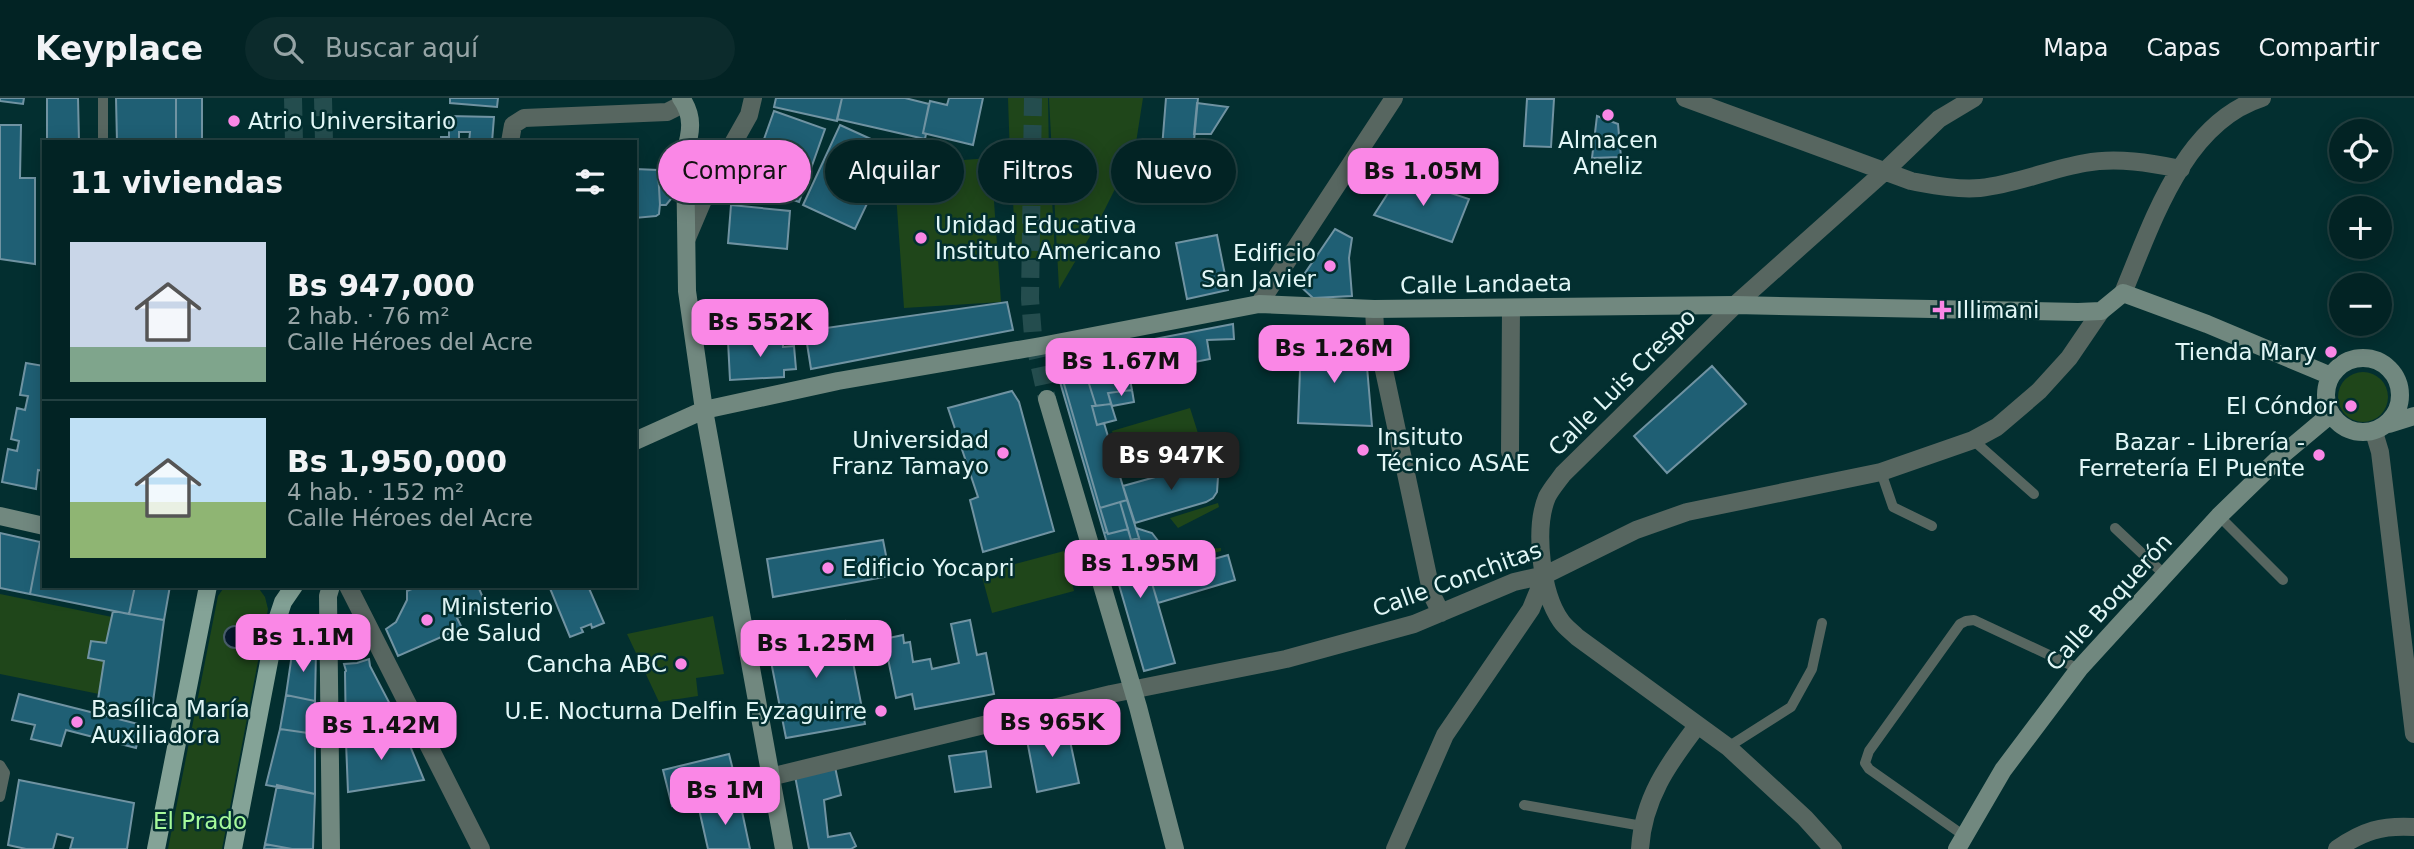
<!DOCTYPE html>
<html lang="es">
<head>
<meta charset="utf-8">
<style>
	body { margin:0; font-family:"DejaVu Sans",sans-serif; background:#0c2b2c; color:#f1f3f6; height:100vh; display:flex; flex-direction:column; font-size:26px; white-space:nowrap }
	* { box-sizing:border-box; margin:0 }
	p { font-size:23px; color:#96a4a6 }
	.icon { flex:none; width:38px; height:38px; fill:none; stroke:currentColor; stroke-width:2; stroke-linecap:round; stroke-linejoin:round }
	.map { position:relative; flex:1; overflow:hidden }
	.sheet { position:absolute; left:42px; top:42px; width:595px; height:448px; display:flex; flex-direction:column; background:#022324; border-radius:0px; box-shadow:0 4px 18px #0003,0 0 0 2px #234041 }
	.sheet>* { flex:none }
	.banner { position:absolute; left:658px; top:42px; width:665px; height:63px; display:flex; gap:14px }
	.tools { position:absolute; left:2329px; top:21px; display:grid; gap:14px }
	.tools a { display:grid; place-items:center; width:63px; height:63px; border-radius:50%; background:#022324; box-shadow:0 4px 18px #0003,0 0 0 2px #234041; font-size:35px }
	.price { position:absolute; translate:-50% -60px; padding:0 16px; border-radius:14px; background:#fa87e6; color:#111; font-size:23px; line-height:46px; filter:drop-shadow(0 2px 4px #0008) }
	.price::after { content:''; position:absolute; left:50%; top:42px; width:21px; height:16px; margin-left:-10px; background:inherit; clip-path:polygon(0 0,100% 0,50% 100%) }
	.price.active { background:#222; color:#fff }
	ul { padding:0; list-style:none }
	li { display:flex; align-items:center; gap:21px; height:175px; padding:0 28px }
	li+li { border-top:2px solid #234041 }
	li span { display:grid; place-items:center; flex:none; width:196px; height:140px; border-radius:0px; color:#555 }
	li>.icon { margin-inline-start:auto }
	span .icon { width:84px; height:84px; fill:#fffc; stroke-width:1 }
	li b { font-size:30px }
	h2 { display:flex; justify-content:space-between; align-items:center; height:84px; padding:0 28px; font-size:30px }
	.chip { padding:0 24px; border-radius:32px; background:#022324; box-shadow:0 4px 18px #0003,0 0 0 2px #234041; font-size:24px; line-height:63px }
	.chip.active { background:#fa87e6; color:#111 }
	header { display:flex; align-items:center; gap:42px; box-sizing:border-box; height:98px; padding:0 35px; background:#022324; border-bottom:2px solid #234041 }
	header strong { font-size:33px }
	nav { display:flex; gap:38px; margin-inline-start:auto; font-size:24px }
	.search { width:490px; height:63px; background:#0c2b2c; display:flex; align-items:center; gap:18px; box-sizing:border-box; padding:0 24px; border-radius:38px; color:#96a4a6; font-size:26px }
	.map>svg:first-child { display:block }
</style>
</head>
<body>
<header>
<strong>Keyplace</strong>
<div class="search"><svg class="icon" aria-label="search" viewBox="0 0 24 24"><circle cx="10" cy="10" r="6"/><path d="M15 15l6 6"/></svg>Buscar aquí</div>
<nav><a>Mapa</a><a>Capas</a><a>Compartir</a></nav>
</header>
<div class="map">
<svg width="2414" height="751" viewBox="0 0 2414 751">
	<rect width="100%" height="100%" fill="#032f30"/>
	<path fill="#1f461a" d="M1008,0H1048L1049,59L1010,60Z
		M1049,0H1143L1135,51L1099,123L1059,191Z
		M991,60L1001,204L904,210L894,67Z
		M1051,81L1055,159L1016,161L1012,83Z
		M2338 299a25 25 0 1 1 50 0a25 25 0 1 1-50 0Z
		M1190,310L1203,351L1125,375L1112,333Z
		M1218,405L1219,409L1178,430L1170,420Z
		M1221,450V453L1184,464L1185,453Z
		M1064,453L1074,493L992,515L981,475Z
		M225,488H257L265,499L268,511L222,751H168L218,498Z
		M0,496L112,519L106,545L91,543L88,559L104,563L99,596L0,576Z
		M713,518L724,576L696,580L698,598L659,604L627,536Z"/>
	<path fill="#06192d" stroke="#485c6a" stroke-width="2" d="M224 539a11 11 0 1 1 22 0a11 11 0 1 1-22 0Z"/>
	<path fill="#1f5f74" stroke="#7093a2" stroke-width="2" d="M0,0H24L23,6L0,3Z
		M47,0H78L79,44H47Z
		M116,0H176V43L117,44Z
		M176,0H202V44H162L176,43Z
		M450,0H498L497,9L450,5Z
		M776,0H842L837,23L774,9Z
		M842,0H905L929,6L923,35L926,36L925,41L837,21Z
		M949,0H983L973,47L923,35L930,3L947,7Z
		M1166,0H1198L1191,75L1154,71L1156,49L1162,50Z
		M1527,1H1554L1551,49L1524,48Z
		M1197,5L1228,9L1211,36H1194Z
		M774,13L825,31L799,104L748,86Z
		M449,18L494,19L492,44H469L470,34H459V44H441V39H449Z
		M1597,18L1618,26L1621,59L1592,60Z
		M0,27H21L20,80H35V166L0,161Z
		M840,27L893,51L855,131L803,107Z
		M635,71L658,72L660,106L659,116L656,118L635,120Z
		M658,72L669,73L671,101L666,107H660Z
		M1399,78L1469,101L1452,144L1374,117Z
		M731,107L790,113L787,151L728,145Z
		M1335,131L1352,140L1349,160L1352,198L1313,200L1301,189L1305,175Z
		M1217,137L1228,192L1187,201L1176,145Z
		M1007,204L1013,232L811,271L805,233Z
		M1233,226L1234,241L1207,242L1210,261L1129,277L1123,247Z
		M783,240V249L794,248L796,271L784,272V279L730,282L728,243Z
		M1365,245L1372,328L1298,325L1301,246Z
		M1123,247L1132,292L1108,295L1111,306L1096,308L1085,273L1062,279L1107,434L1104,435L1056,270L1062,259Z
		M26,265L44,268V367L43,373L38,372L36,391L2,384L8,351L17,353L19,343L11,341L17,310L25,312L28,298L20,297Z
		M1712,268L1746,306L1667,375L1634,338Z
		M1085,273L1096,308H1092L1097,327L1104,325L1127,402L1100,410L1062,279Z
		M1132,292L1134,304L1112,308L1108,295Z
		M1012,293L1019,304L1054,433L983,454L970,402L978,399L948,310Z
		M1111,306L1116,322L1097,327L1092,308Z
		M1202,366L1209,368L1218,379L1217,394L1213,400L1206,404L1135,425L1123,388Z
		M1127,402L1139,440L1131,442L1120,404Z
		M1120,404L1128,431L1108,436L1100,410Z
		M1136,430L1152,435L1162,448L1161,464L1149,475Z
		M1128,431L1131,442L1139,440L1175,565L1144,573L1104,435L1107,434L1108,436Z
		M0,435L40,444L30,496L0,490Z
		M883,442L890,478L773,499L767,461Z
		M40,444L44,445V488H135L129,516L30,496Z
		M1228,457L1235,482L1158,505L1150,479Z
		M135,488H170L164,522L129,516Z
		M419,488H478L486,507L457,520L462,530L398,558L386,531L396,524L407,502V493Z
		M549,488H588L604,525L592,530L591,526L581,530L583,534L570,539Z
		M113,513L164,522L151,619L97,608L104,563L88,560L91,543L106,545Z
		M970,522L977,557L986,555L994,596L915,611L912,596L896,600L884,541L903,537L904,545L910,544L913,564L930,561L932,571L959,565L951,526Z
		M845,523L865,626L786,640L766,538Z
		M302,535L312,536L316,552L293,549Z
		M293,549L316,552L315,603L286,597Z
		M369,561L370,568L404,633L346,644L345,574L346,573L344,566L357,565Z
		M19,596L142,627L136,650L66,632L61,648L31,641L35,627L12,622Z
		M286,597L315,603V636L280,631Z
		M1067,629L1079,685L1037,694L1026,637Z
		M280,631L315,636V696L266,687Z
		M404,633L424,682L348,694L346,644Z
		M986,653L991,689L955,694L949,658Z
		M729,656L738,692L672,708L663,672Z
		M835,669L841,697L824,702L828,739L850,735L856,748L851,751H809L795,678Z
		M19,682L134,705L127,751H70L73,740L57,736L53,751H26L8,747Z
		M277,687L315,696L313,751H292L265,746Z
		M740,704L750,751H708L699,711Z
		M265,746L292,751H264Z"/>
	<g fill="none" stroke-linecap="round" stroke-linejoin="round">
		<path stroke="#244d4e" stroke-width="18" stroke-dasharray="18 9" stroke-linecap="butt" d="M1033,0L1030,201L1033,238L1047,301"/>
		<path stroke="#244d4e" stroke-width="18" stroke-dasharray="18 9" stroke-linecap="butt" d="M293,0L294,44
			M323,0L324,44"/>
		<path stroke="#576660" stroke-width="10" d="M103,0V44
			M1973,342L2034,396
			M1881,374L1893,409L1932,428
			M2219,418L2283,482
			M2115,430L2166,478
			M1728,649L1791,609L1812,571L1822,525
			M0,667L5,675L0,699
			M1524,707L1642,728
			M1963,737L1869,671L1865,665L1869,653L1960,526L1966,523L1974,522L2079,571"/>
		<path stroke="#576660" stroke-width="18" d="M1685,0L1911,83C1933,87 1957,92 1980,90C2017,86 2050,71 2085,65C2117,59 2151,65 2181,71
			M510,44L513,27L524,20L667,14L677,9
			M687,140L709,88L749,17L753,0
			M2123,195C2152,126 2183,25 2262,0
			M1259,206L1394,0
			M1374,211L1375,230L1432,497L1441,515
			M2374,334L2380,354L2414,636
			M1510,354L1511,210
			M348,488L481,751
			M770,679L1111,596L1286,561L1414,526L1514,484L1545,477L1636,432L1687,414L1881,374L1973,342L1997,329L2039,293L2069,260L2101,213
			M1395,751L1445,637L1531,511L1545,477
			M1640,751C1643,701 1668,666 1697,628
			M1833,751L1805,720L1728,649L1577,539C1572,534 1565,529 1561,523C1541,495 1534,430 1547,399C1551,391 1558,383 1563,376L1735,207L1885,73L1939,21L1974,0
			M2337,751C2363,733 2382,727 2414,729"/>
		<path stroke="#71887f" stroke-width="18" d="M681,0C694,18 691,35 685,54L687,193L704,312L784,751
			M2326 297a37 37 0 1 1 74 0a37 37 0 1 1-74 0Z
			M1047,301L1138,609L1175,751
			M2389,326L2414,318
			M635,343L704,312L838,283L1041,248L1259,206L1374,211L1735,207L2078,214L2101,213L2123,195L2207,226L2331,278
			M0,418L44,428
			M331,488L328,498L331,751
			M1957,751L2003,672L2079,571L2219,418L2282,357L2331,316"/>
		<path stroke="#84a397" stroke-width="18" d="M156,751L208,488
			M233,751L277,522L283,504L294,488"/>
	</g>
	<g fill="#fa87e6" stroke="#032f30" stroke-width="2.5">
		<circle cx="1608" cy="17" r="7"/>
		<circle cx="234" cy="23" r="7"/>
		<circle cx="921" cy="140" r="7"/>
		<circle cx="1330" cy="168" r="7"/>
		<path d="M1938.5 201.5h7v7h7v7h-7v7h-7v-7h-7v-7h7z"/>
		<circle cx="2331" cy="254" r="7"/>
		<circle cx="2351" cy="308" r="7"/>
		<circle cx="1363" cy="352" r="7"/>
		<circle cx="1003" cy="355" r="7"/>
		<circle cx="2319" cy="357" r="7"/>
		<circle cx="828" cy="470" r="7"/>
		<circle cx="427" cy="522" r="7"/>
		<circle cx="681" cy="566" r="7"/>
		<circle cx="881" cy="613" r="7"/>
		<circle cx="77" cy="624" r="7"/>
	</g>
	<g text-anchor="middle" dominant-baseline="central" stroke-width="5" stroke-linejoin="round" paint-order="stroke">
		<g font-size="23" fill="#e2f7f7" stroke="#032f30" text-anchor="start">
			<text x="248" y="23">Atrio Universitario</text>
			<text x="1608" y="42" text-anchor="middle">Almacen<tspan x="1608" dy="26">Aneliz</tspan></text>
			<text x="935" y="127">Unidad Educativa<tspan x="935" dy="26">Instituto Americano</tspan></text>
			<text x="1316" y="155" text-anchor="end">Edificio<tspan x="1316" dy="26">San Javier</tspan></text>
			<text x="1956" y="212">Illimani</text>
			<text x="2317" y="254" text-anchor="end">Tienda Mary</text>
			<text x="2337" y="308" text-anchor="end">El Cóndor</text>
			<text x="1377" y="339">Insituto<tspan x="1377" dy="26">Técnico ASAE</tspan></text>
			<text x="989" y="342" text-anchor="end">Universidad<tspan x="989" dy="26">Franz Tamayo</tspan></text>
			<text x="2305" y="344" text-anchor="end">Bazar - Librería -<tspan x="2305" dy="26">Ferretería El Puente</tspan></text>
			<text x="842" y="470">Edificio Yocapri</text>
			<text x="441" y="509">Ministerio<tspan x="441" dy="26">de Salud</tspan></text>
			<text x="667" y="566" text-anchor="end">Cancha ABC</text>
			<text x="91" y="611">Basílica María<tspan x="91" dy="26">Auxiliadora</tspan></text>
			<text x="867" y="613" text-anchor="end">U.E. Nocturna Delfin Eyzaguirre</text>
		</g>
		<g font-size="23" fill="#e2f7f7" stroke="#032f30">
			<text transform="translate(1486 186) rotate(-1)">Calle Landaeta</text>
			<text transform="translate(1622 284) rotate(-45)">Calle Luis Crespo</text>
			<text transform="translate(1457 481) rotate(-20)">Calle Conchitas</text>
			<text transform="translate(2109 504) rotate(-48)">Calle Boquerón</text>
		</g>
		<g font-size="23" fill="#a6fa9b" stroke="#032f30">
			<text x="200" y="723">El Prado</text>
		</g>
	</g>
</svg>
<div class="tools">
<a><svg class="icon" aria-label="locate" viewBox="0 0 24 24"><circle cx="12" cy="12" r="6"/><path d="M12 2v4M12 18v4M2 12h4M18 12h4"/></svg></a>
<a>+</a>
<a>−</a>
</div>
<b class="price" style="left:1423px;top:110px">Bs 1.05M</b>
<b class="price" style="left:760px;top:261px">Bs 552K</b>
<b class="price" style="left:1334px;top:287px">Bs 1.26M</b>
<b class="price" style="left:1121px;top:300px">Bs 1.67M</b>
<b class="price active" style="left:1171px;top:394px">Bs 947K</b>
<b class="price" style="left:1140px;top:502px">Bs 1.95M</b>
<b class="price" style="left:303px;top:576px">Bs 1.1M</b>
<b class="price" style="left:816px;top:582px">Bs 1.25M</b>
<b class="price" style="left:1052px;top:661px">Bs 965K</b>
<b class="price" style="left:381px;top:664px">Bs 1.42M</b>
<b class="price" style="left:725px;top:729px">Bs 1M</b>
<div class="banner">
<a class="chip active">Comprar</a>
<a class="chip">Alquilar</a>
<a class="chip">Filtros</a>
<a class="chip">Nuevo</a>
</div>
<section class="sheet">
<h2>11 viviendas<svg class="icon" aria-label="filters" viewBox="0 0 24 24"><path d="M4 7h16M4 17h16"/><circle cx="9" cy="7" r="2"/><circle cx="15" cy="17" r="2"/></svg></h2>
<ul>
<li><span style="background:linear-gradient(#c9d6e8 75%,#7fa58c 0)"><svg class="icon" aria-label="home" viewBox="0 0 24 24"><path d="M3 11l9-7 9 7M6 9v11h12V9"/></svg></span><div><b>Bs 947,000</b><p>2 hab. · 76 m²</p><p>Calle Héroes del Acre</p></div></li>
<li><span style="background:linear-gradient(#bfe0f5 60%,#8fb573 0)"><svg class="icon" aria-label="home" viewBox="0 0 24 24"><path d="M3 11l9-7 9 7M6 9v11h12V9"/></svg></span><div><b>Bs 1,950,000</b><p>4 hab. · 152 m²</p><p>Calle Héroes del Acre</p></div></li>
</ul>
</section>
</div>
</body>
</html>
